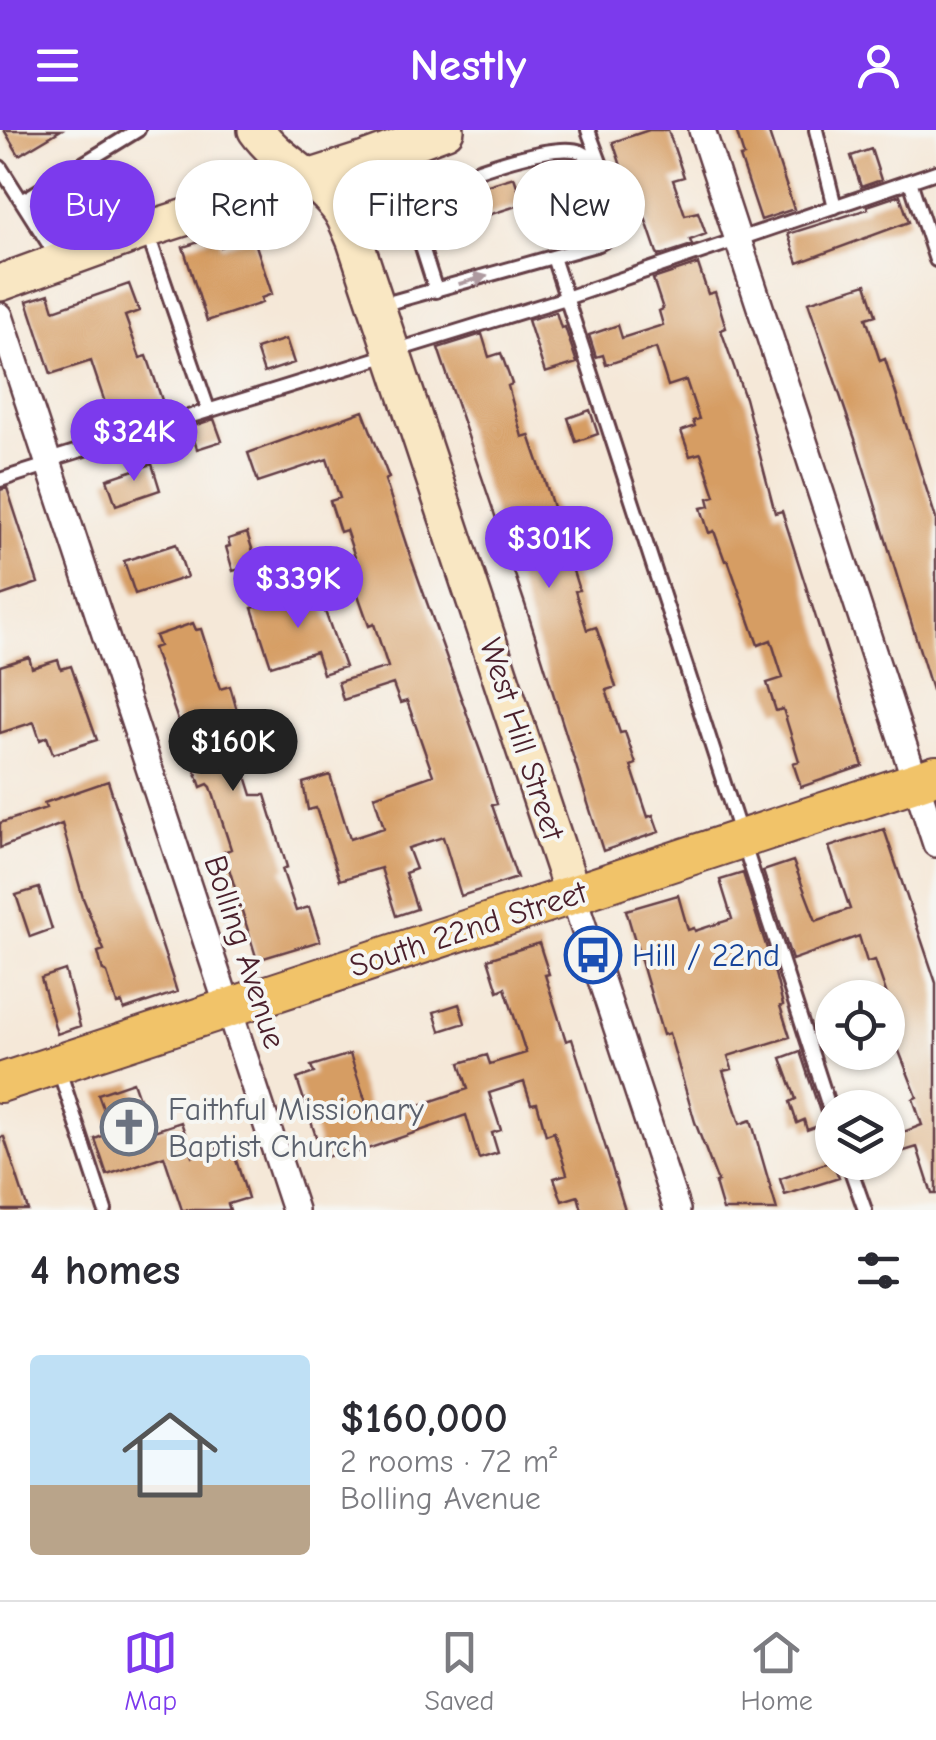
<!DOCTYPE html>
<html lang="en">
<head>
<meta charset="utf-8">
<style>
	body { margin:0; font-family:"Comic Neue",sans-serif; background:#f7f7f7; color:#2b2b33; height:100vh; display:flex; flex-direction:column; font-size:38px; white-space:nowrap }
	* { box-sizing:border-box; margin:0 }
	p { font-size:32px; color:#7c7c81 }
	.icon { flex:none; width:55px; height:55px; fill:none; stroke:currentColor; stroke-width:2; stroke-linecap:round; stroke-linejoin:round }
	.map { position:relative; height:1080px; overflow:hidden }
	.sheet { display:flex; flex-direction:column; background:#fff; flex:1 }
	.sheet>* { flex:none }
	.top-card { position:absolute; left:30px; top:30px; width:878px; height:90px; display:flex; gap:20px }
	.buttons { position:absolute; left:815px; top:850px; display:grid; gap:20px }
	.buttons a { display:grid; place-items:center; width:90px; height:90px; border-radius:50%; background:#fff; box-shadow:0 2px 8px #0004; font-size:50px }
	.price { position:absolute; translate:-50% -85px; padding:0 22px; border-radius:35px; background:#7c3aed; color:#fff; font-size:32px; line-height:65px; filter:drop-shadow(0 2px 5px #0008) }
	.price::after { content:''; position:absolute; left:50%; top:60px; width:30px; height:22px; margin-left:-15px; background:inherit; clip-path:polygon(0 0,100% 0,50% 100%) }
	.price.selected { background:#222; color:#fff }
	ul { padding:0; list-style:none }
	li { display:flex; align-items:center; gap:30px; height:250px; padding:0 30px }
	li span { display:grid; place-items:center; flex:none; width:280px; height:200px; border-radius:10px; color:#555 }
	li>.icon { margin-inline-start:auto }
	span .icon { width:120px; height:120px; fill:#fffc; stroke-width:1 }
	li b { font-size:42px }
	h2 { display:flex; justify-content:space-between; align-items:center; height:120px; padding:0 30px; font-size:42px }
	.pill { padding:0 35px; border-radius:45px; background:#fff; box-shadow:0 2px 8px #0004; font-size:35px; line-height:90px }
	.pill.selected { background:#7c3aed; color:#fff }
	header { display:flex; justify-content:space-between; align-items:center; height:130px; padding:0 30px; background:#7c3aed; color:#fff; font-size:45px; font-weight:800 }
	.menu { display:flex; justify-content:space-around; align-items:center; height:140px; border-top:2px solid #e1e1e2; background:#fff; font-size:28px; color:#7c7c81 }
	.menu a { display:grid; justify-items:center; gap:5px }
	.menu .selected { color:#7c3aed }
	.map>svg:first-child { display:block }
</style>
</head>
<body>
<header><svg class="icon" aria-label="menu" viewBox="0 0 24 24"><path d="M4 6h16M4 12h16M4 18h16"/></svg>Nestly<svg class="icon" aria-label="person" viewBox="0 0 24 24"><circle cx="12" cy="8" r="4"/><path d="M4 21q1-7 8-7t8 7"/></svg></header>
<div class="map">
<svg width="936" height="1080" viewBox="0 0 936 1080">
	<rect width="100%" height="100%" fill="#f6f6f2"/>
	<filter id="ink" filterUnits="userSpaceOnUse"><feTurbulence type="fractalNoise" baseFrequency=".01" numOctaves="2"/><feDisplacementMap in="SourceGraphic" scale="20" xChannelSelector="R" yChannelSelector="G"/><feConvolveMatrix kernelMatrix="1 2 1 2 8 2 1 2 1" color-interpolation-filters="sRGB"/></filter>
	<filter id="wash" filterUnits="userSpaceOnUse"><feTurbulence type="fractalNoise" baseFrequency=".0048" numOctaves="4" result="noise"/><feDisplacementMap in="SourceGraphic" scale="40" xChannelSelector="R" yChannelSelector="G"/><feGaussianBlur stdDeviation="2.25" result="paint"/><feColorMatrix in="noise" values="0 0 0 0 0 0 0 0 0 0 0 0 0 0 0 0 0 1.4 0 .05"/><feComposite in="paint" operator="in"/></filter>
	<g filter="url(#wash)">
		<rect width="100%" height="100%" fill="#f5e8d8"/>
		<g id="blocks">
			<path fill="#d69d63" d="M4,0H61L19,25Z
				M649,0H668L684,47L673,50L685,85L698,82L706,104L690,110L692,115L658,126L637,64L631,66L613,12Z
				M736,0H768L794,79L761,90L740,27L744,26Z
				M871,19L881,50L861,57L851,26Z
				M514,47L523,74L463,93L455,65Z
				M900,65L909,92L798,133L788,104L868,79L867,76Z
				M218,106L221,117L253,106L272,164L261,168L262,173L207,191L183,117Z
				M698,134L708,164L715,162L726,198L721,200L745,268L775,383L782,381L863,636L801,657L793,633L799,631L783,579L776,581L767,553L783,548L771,510L758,515L728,430L725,431L714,401L709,403L701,378L710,376L708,368L715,366L701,323L690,326L681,301L695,296L693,291L699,289L686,250L668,256L656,218L606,235L603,225L596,227L589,205L618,195L622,208L663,195L659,181L663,179L653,149Z
				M129,154L139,181L125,186L140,228L147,226L164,276L112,294L91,231L51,244L27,171L49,164L54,180Z
				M866,154L876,185L866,188L880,231L885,229L936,389V560H932L855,309L808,172Z
				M556,182L561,198L565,197L577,233L545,243L528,190Z
				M482,204L489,227L501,223L512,254L508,256L522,307L529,305L546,355L579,460L575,461L587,500L596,497L606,526L616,557L606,560L620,603L625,602L636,634L631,636L648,687L653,685L659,702L603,721L525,474L438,218Z
				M286,209L294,233L264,243L256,219Z
				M590,280L598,304L576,312L568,288Z
				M363,281L389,348L385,350L407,417L483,629L497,674L492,675L517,748L461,766L443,707L408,718L416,739L405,743L417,779L396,786L381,738L340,750L316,678L308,680L303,653L330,645L350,709L384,698L374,666L433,645L407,571L400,573L393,554L343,570L338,552L388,537L374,494L369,496L350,442L359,439L346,400L340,402L330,371L340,368L327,329L258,352L248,323Z
				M214,289L222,311L197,319L190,297Z
				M152,334L160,360L116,375L107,349Z
				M7,358L38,453L0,466V360Z
				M247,403L257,434L233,441L226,417L230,416L228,409Z
				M176,414L187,447L135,464L124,431Z
				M317,459L345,537L323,544L316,522L271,536L252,478Z
				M193,493L196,500L201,499L220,559L230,556L238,584L234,585L248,628L241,630L252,665H265L287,737L282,739L296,781L309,777L320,811L257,830L224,722L231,719L211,657L208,654L201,657L153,518L159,516L155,506Z
				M29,527L32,538L58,530L61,539L71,536L97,610L53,624L47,607L40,610L34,592L0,603V536Z
				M108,651L177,862L124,880L122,873L117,874L107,843L103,841L98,822L104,820L83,768L62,694L0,718V693L46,678L44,673Z
				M884,699L936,853V1064H932L917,1017L898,1023L893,1006L922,995L913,969L917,967L888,893V868L875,830L867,832L859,806L792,830L763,741L793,731L816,791L850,779L829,717Z
				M743,743L775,844L783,875L780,876L790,907L728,926L732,939L723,941L740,994L751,990L777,1080H723L715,1053L718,1052L695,992L669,903L663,905L626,780L678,765L688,800L694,798L695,801L732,789L720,750Z
				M39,758L52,799L30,807L16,765Z
				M539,813L549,844L545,845L566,911L572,909L625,1080H582L578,1066L562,1071L554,1048L567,1044L554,1002L546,1005L537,973L531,974L524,952L489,963L501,1000L492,1003L498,1023L479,1029L466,985L347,1026L345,1021L323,1028L297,949L314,943L311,936L350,924L372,991L468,959L460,933L487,925L490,934L526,923L505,858L498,861L488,829Z
				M65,840L80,896L57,904L41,848Z
				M459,874L465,893L440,901L434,882Z
				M800,921L824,994L807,1000L804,990L797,993L790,972L796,969L781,928Z
				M133,952L151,1002L181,992L193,1026L231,1014L248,1068L228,1074L230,1080H182L164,1026L107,1045L95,1009L112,1002L98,964Z
				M0,1007H4L28,1080H0Z
				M832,1031L839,1048L785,1065L780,1049Z"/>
		</g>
	</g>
	<g filter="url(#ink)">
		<use href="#blocks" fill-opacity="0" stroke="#643d45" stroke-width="2.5"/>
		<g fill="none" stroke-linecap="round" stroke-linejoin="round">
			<g stroke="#643d45" stroke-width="18">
				<path id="lane" d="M588,0L601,35
					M816,0L835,77
					M402,19L417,62L414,92L436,161
					M0,37L59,130
					M910,51L936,130
					M22,71L138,0
					M147,102L208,279
					M359,110L414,92
					M553,127L832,986
					M381,175L599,114L620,102C622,86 614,72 609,57C604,43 596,29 581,22C553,9 448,51 417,62
					M394,221L566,168L936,42
					M49,330L392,224
					M0,350L50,334
					M59,940L105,1080
					M848,1032L865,1080"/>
			</g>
			<g stroke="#643d45" stroke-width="30">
				<path id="street" d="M702,0L936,714
					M0,186L295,1080
					M573,765L677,1080"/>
			</g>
			<g stroke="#643d45" stroke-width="40">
				<path id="secondary" d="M256,0C278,31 314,46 337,76C345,85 350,100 355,111L573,765
					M0,153L146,100L365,30L446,0"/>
			</g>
			<g stroke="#643d45" stroke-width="42">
				<path id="primary" d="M0,953L936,645"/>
			</g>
			<use href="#lane" stroke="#fff" stroke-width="12"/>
			<use href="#street" stroke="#fff" stroke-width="25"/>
			<use href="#secondary" stroke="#f9e7c3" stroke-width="35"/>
			<use href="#primary" stroke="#f1c369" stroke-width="38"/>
		</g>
		<defs><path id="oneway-solid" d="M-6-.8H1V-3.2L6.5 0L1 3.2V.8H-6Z" transform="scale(2.5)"/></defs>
		<use fill="#ae9aa0" href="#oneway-solid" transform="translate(473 150) rotate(-16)"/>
	</g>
	<defs>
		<g id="bus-ring" transform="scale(2.875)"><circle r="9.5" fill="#f6f6f2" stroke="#1a4fb4" stroke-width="1.5"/><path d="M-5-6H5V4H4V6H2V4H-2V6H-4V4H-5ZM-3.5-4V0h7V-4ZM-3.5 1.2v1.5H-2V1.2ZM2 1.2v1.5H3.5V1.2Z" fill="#1a4fb4"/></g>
		<g id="church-ring" transform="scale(2.875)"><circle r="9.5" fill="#f6f6f2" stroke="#6b7280" stroke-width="1.5"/><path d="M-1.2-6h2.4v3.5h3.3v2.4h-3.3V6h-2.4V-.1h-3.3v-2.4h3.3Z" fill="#6b7280"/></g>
	</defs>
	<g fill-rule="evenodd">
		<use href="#bus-ring" x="593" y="825"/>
		<use href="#church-ring" x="129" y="997"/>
	</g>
	<g text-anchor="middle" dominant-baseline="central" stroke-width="8" stroke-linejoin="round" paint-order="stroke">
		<g font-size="32" fill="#4a1f2b" stroke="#f6f6f2">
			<text transform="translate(522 609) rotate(72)">West Hill Street</text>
			<text transform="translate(468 799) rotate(-18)">South 22nd Street</text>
			<text transform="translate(245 822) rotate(72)">Bolling Avenue</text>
		</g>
		<g font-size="32" fill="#164399" stroke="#f6f6f2" text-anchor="start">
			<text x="632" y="825">Hill / 22nd</text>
		</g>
		<g font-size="32" fill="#5b616d" stroke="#f6f6f2" text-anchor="start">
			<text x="168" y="979">Faithful Missionary<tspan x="168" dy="37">Baptist Church</tspan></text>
		</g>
	</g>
</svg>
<div class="buttons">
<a><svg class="icon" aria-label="locate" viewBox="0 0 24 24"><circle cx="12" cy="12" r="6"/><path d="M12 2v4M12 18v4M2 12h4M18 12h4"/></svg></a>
<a><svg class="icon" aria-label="layers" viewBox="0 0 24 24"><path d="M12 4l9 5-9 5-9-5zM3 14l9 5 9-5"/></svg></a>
</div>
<b class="price" style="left:134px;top:354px">$324K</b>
<b class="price" style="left:549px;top:461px">$301K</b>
<b class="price" style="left:298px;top:501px">$339K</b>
<b class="price selected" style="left:233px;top:664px">$160K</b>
<div class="top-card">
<a class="pill selected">Buy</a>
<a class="pill">Rent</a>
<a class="pill">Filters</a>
<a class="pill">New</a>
</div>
</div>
<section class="sheet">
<h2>4 homes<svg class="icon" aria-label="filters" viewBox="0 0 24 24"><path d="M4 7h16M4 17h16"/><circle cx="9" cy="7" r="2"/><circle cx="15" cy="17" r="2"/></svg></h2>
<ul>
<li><span style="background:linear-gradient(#bfe0f5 65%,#b9a48a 0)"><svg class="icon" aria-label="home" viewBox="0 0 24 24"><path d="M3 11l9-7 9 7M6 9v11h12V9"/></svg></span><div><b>$160,000</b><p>2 rooms · 72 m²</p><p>Bolling Avenue</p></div></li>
</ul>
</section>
<nav class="menu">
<a class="selected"><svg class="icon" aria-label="map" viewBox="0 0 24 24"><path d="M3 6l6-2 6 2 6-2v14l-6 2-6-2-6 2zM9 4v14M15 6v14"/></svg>Map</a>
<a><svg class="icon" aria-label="saved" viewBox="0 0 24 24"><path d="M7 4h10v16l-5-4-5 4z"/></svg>Saved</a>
<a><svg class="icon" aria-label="home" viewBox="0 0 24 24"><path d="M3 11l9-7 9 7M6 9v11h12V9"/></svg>Home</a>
</nav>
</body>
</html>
